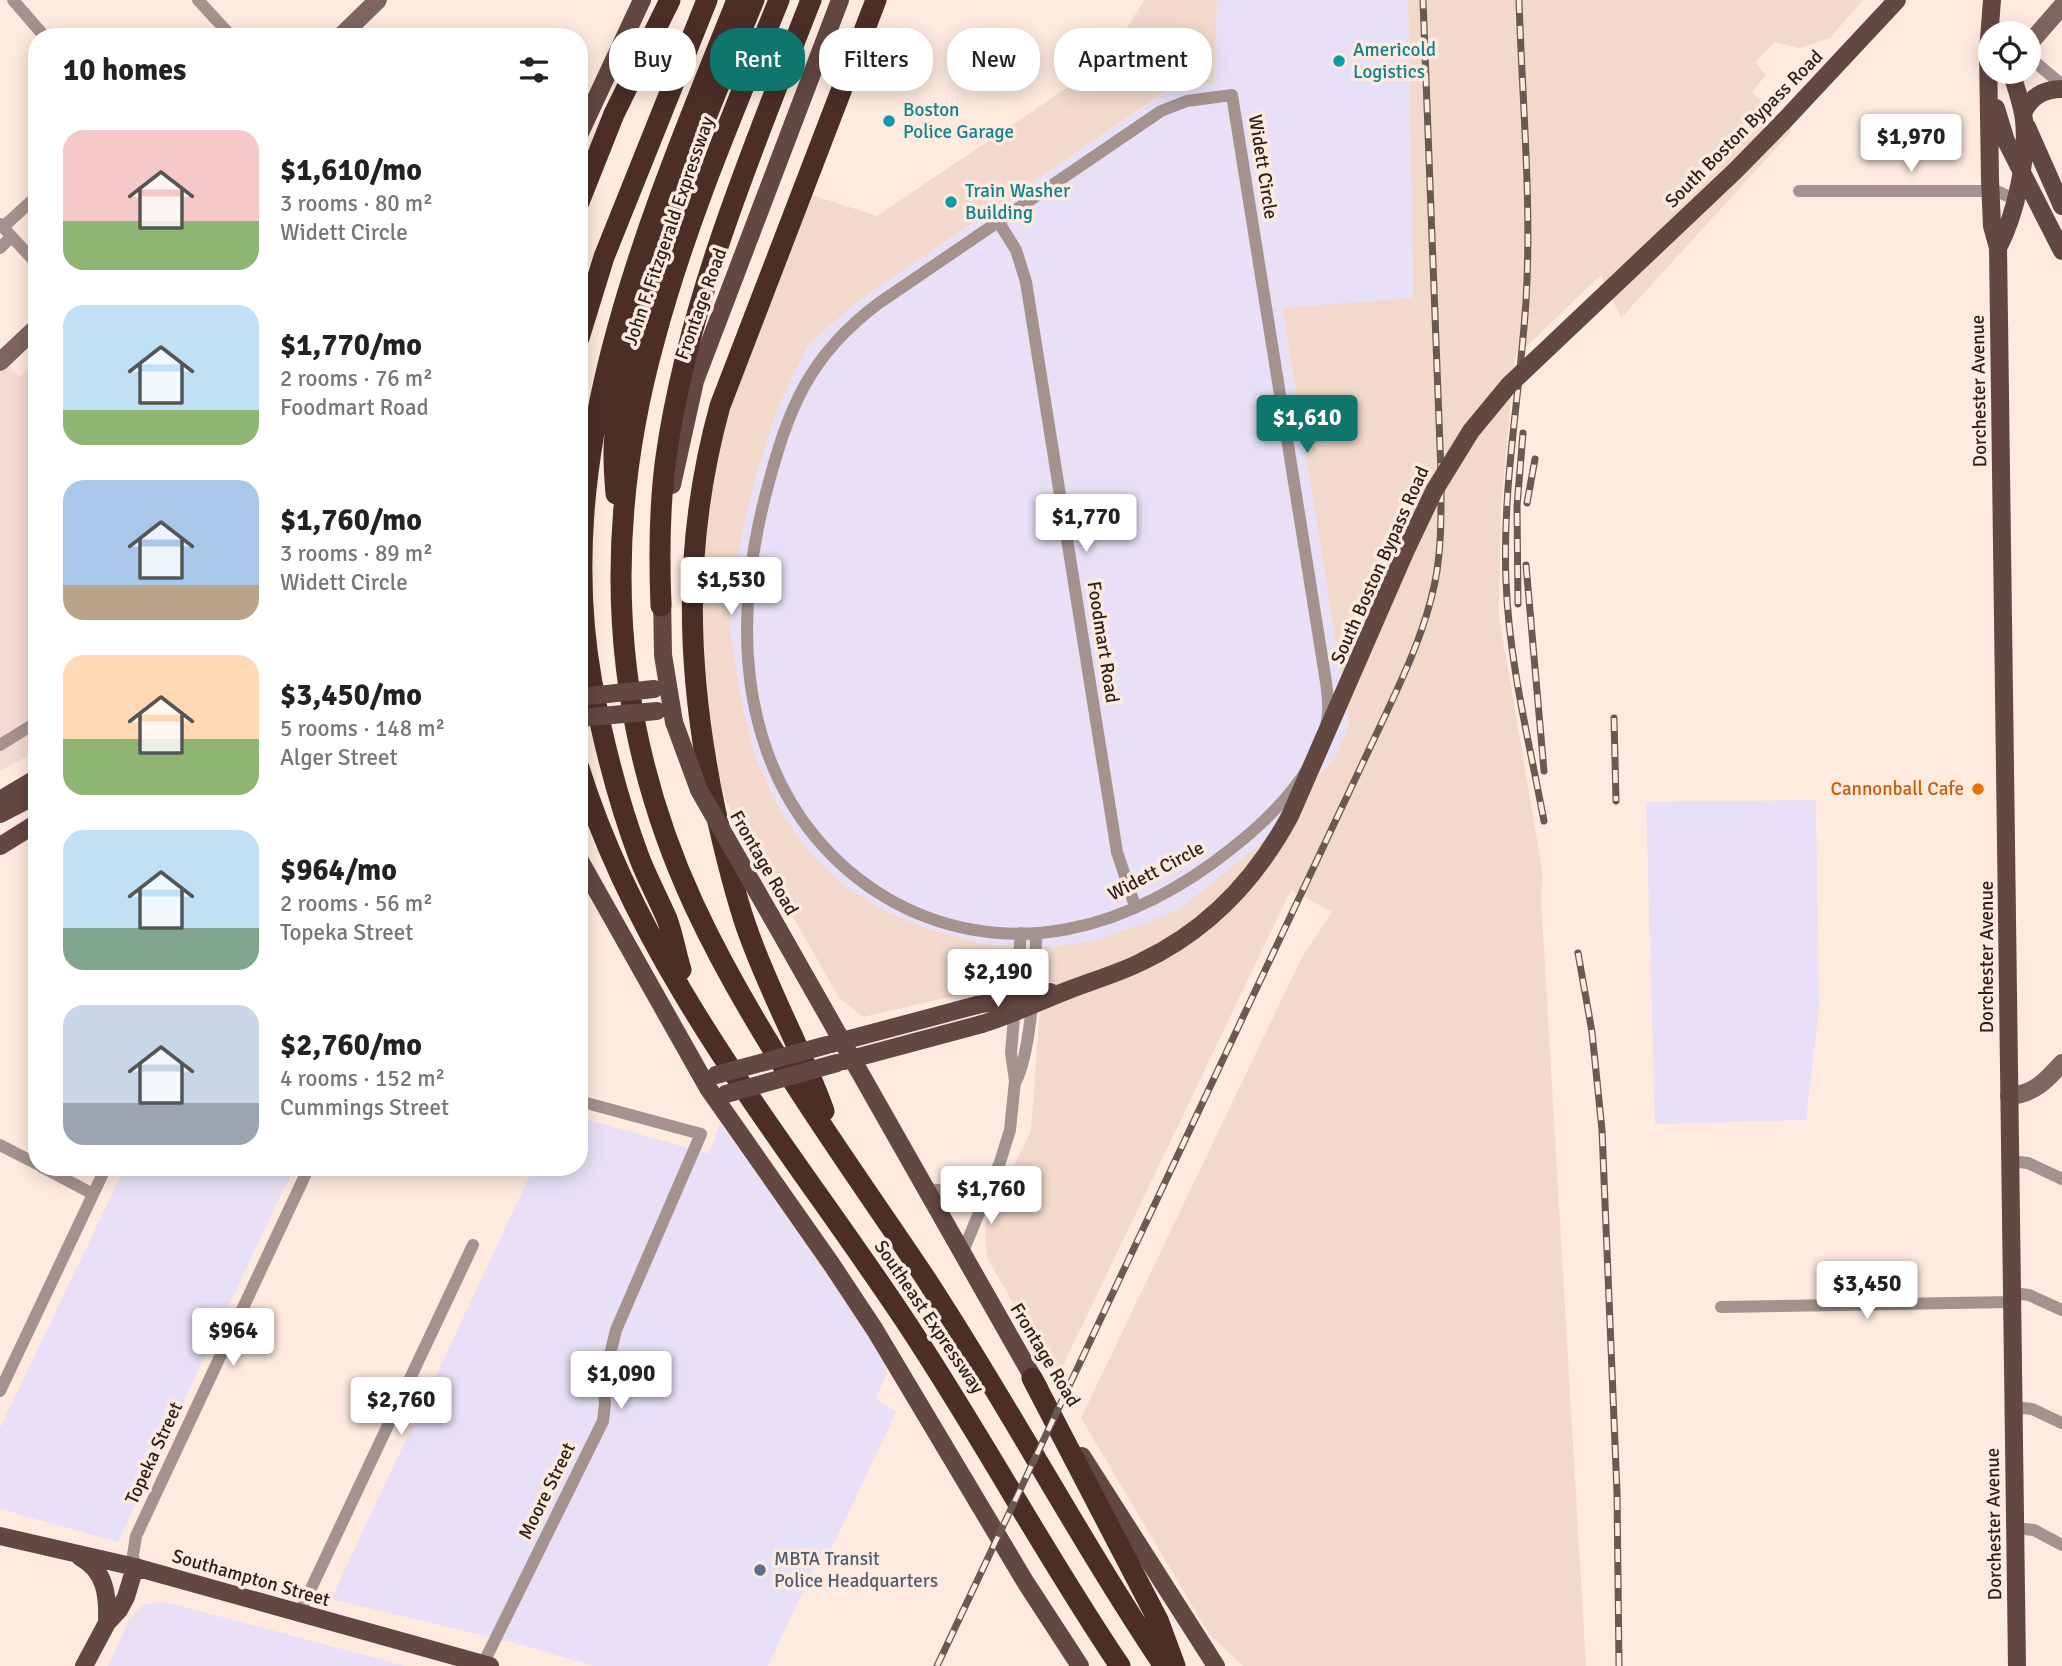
<!DOCTYPE html>
<html lang="en">
<head>
<meta charset="utf-8">
<style>
	body { margin:0; font-family:Signika,sans-serif; background:#f2f2f2; color:#222; height:100vh; display:flex; flex-direction:column; font-size:26px; white-space:nowrap }
	* { box-sizing:border-box; margin:0 }
	p { font-size:23px; color:#767676 }
	.icon { flex:none; width:38px; height:38px; fill:none; stroke:currentColor; stroke-width:2; stroke-linecap:round; stroke-linejoin:round }
	.map { position:relative; flex:1; overflow:hidden }
	.side { position:absolute; left:28px; top:28px; width:560px; height:1148px; display:flex; flex-direction:column; background:#fff; border-radius:28px; box-shadow:0 4px 18px #0003 }
	.side>* { flex:none }
	.top-card { position:absolute; left:609px; top:28px; width:665px; height:63px; display:flex; gap:14px }
	.controls { position:absolute; left:1978px; top:21px; display:grid; gap:14px }
	.controls a { display:grid; place-items:center; width:63px; height:63px; border-radius:50%; background:#fff; box-shadow:0 4px 18px #0003; font-size:35px }
	.price { position:absolute; translate:-50% -60px; padding:0 16px; border-radius:7px; background:#fff; color:#222; font-size:23px; line-height:46px; filter:drop-shadow(0 2px 4px #0008) }
	.price::after { content:''; position:absolute; left:50%; top:42px; width:21px; height:16px; margin-left:-10px; background:inherit; clip-path:polygon(0 0,100% 0,50% 100%) }
	.price.on { background:#0f766e; color:#fff }
	ul { padding:0; list-style:none }
	li { display:flex; align-items:center; gap:21px; height:175px; padding:0 35px }
	li span { display:grid; place-items:center; flex:none; width:196px; height:140px; border-radius:21px; color:#555 }
	li>.icon { margin-inline-start:auto }
	span .icon { width:84px; height:84px; fill:#fffc; stroke-width:1 }
	li b { font-size:30px }
	h2 { display:flex; justify-content:space-between; align-items:center; height:84px; padding:0 35px; font-size:30px }
	.tag { padding:0 24px; border-radius:28px; background:#fff; box-shadow:0 4px 18px #0003; font-size:24px; line-height:63px }
	.tag.on { background:#0f766e; color:#fff }
	.map>svg:first-child { display:block }
</style>
</head>
<body>
<div class="map">
<svg width="2062" height="1666" viewBox="0 0 2062 1666">
	<rect width="100%" height="100%" fill="#feeade"/>
	<path fill="#f2d9cc" d="M1144,0H1217L1215,84L1172,87L854,304L778,408L755,478L738,555L730,626L739,689L754,753L779,809L809,852L846,887L883,910L928,929L988,945L1051,947L1177,910L1259,845L1335,757L1349,726L1282,307L1413,297L1408,0H1863L1830,38L1800,48L1775,42L1755,62L1766,75L1752,92L1792,131L1621,318L1601,275L1515,357L1501,506L1499,616L1543,875L1541,898L1586,1666H1243L1209,1634L1081,1418L1301,959L1332,912L1291,890L1057,1378L987,1258L985,1223L1031,1131L1039,1021L1046,980L985,989L863,1017L840,999L725,799L717,766L705,683L701,597L711,481L738,381L812,195L877,216L1107,61Z"/>
	<path fill="#e8e0f6" d="M1217,0H1408L1413,298L1282,308L1349,726L1335,757L1259,845L1177,911L1097,940L1051,947L988,945L928,929L883,910L846,887L809,852L779,809L754,753L739,689L730,626L738,554L755,478L778,407L808,345L854,304L1173,87L1214,84Z
		M1816,800L1819,1008L1806,1120L1655,1124L1646,802Z
		M579,1117L709,1154L720,1123L883,1352L887,1372L876,1398L896,1412L826,1560L819,1557L768,1666H594L511,1642L331,1599L534,1167H579Z
		M125,1167H294L118,1542L0,1509V1428Z
		M159,1602L177,1605L405,1666H108L129,1620L144,1605Z"/>
	<path fill="#f3dad2" d="M0,357L20,377L37,362V751L0,771Z"/>
	<g fill="none" stroke-linecap="round" stroke-linejoin="round">
		<path stroke="#a3928e" stroke-width="12" d="M13,0L45,37
			M198,0L232,37
			M2028,56L2062,85
			M1232,95L1326,682C1327,692 1329,703 1328,713C1324,766 1271,818 1231,849C1185,886 1127,918 1068,929C937,954 813,878 768,754C737,670 744,578 766,493C788,409 808,356 879,303L1161,111L1187,101Z
			M1799,191H1986L1999,192L2014,199
			M998,221L1016,250L1026,282L1117,852L1135,906
			M0,224L37,264
			M3,227L37,196
			M0,248L11,237
			M0,745L37,722
			M1016,1081C1031,1052 1036,967 1036,933
			M0,1145L37,1164
			M2010,1161L2028,1163L2062,1179
			M42,1167L93,1194
			M925,1189L964,1192L990,1186
			M962,1254L1000,1162L1010,1130L1015,1081L1011,1053L1021,933
			M2012,1293L2029,1295L2062,1310
			M1721,1307L2012,1302
			M0,1391L106,1167
			M2013,1407L2032,1409L2062,1423
			M2015,1528L2034,1530L2062,1545
			M135,1567L133,1555L136,1536L309,1167
			M299,1614L473,1245
			M483,1664L603,1421L605,1404L603,1383L616,1330L701,1134L579,1101"/>
		<path stroke="#7d6661" stroke-width="18" d="M340,37L378,0
			M2028,45L2062,6
			M0,362L37,327
			M2009,1096C2034,1094 2046,1081 2062,1063"/>
		<path stroke="#634741" stroke-width="18" d="M1992,0L1988,52L1990,180L1992,226L1998,248L1999,320L2017,1666
			M1996,108L2006,141L2062,251
			M2023,113C2031,97 2043,89 2062,89
			M1783,122L1897,0
			M2027,127L2062,206
			M579,135L642,0
			M1998,248C2016,214 2028,158 2024,120C2022,104 2016,87 2011,72
			M672,485L695,381L840,0
			M662,593L663,655L674,722
			M0,800L37,778
			M0,814L37,795
			M0,846L37,823
			M579,859L708,1088L832,1265L875,1330L1026,1583L1080,1666
			M771,916L1039,1388
			M831,1044L977,1005
			M844,1061L982,1024
			M1082,1456L1216,1666
			M0,1536L135,1567L490,1666
			M80,1557C106,1571 108,1596 107,1623
			M84,1666L107,1623L119,1610L126,1597L135,1567"/>
		<path stroke="#4c2e27" stroke-width="21" d="M779,0C734,111 686,222 655,338C601,532 609,721 694,905C755,1036 842,1154 922,1273C1007,1402 1078,1538 1164,1666
			M579,202L614,114L670,0
			M579,338L604,257L707,0
			M616,494C615,482 614,469 614,457C613,419 627,368 636,331C663,216 709,109 754,0
			M661,606C659,556 659,507 666,457C688,301 754,146 811,0
			M579,768C643,973 785,1141 902,1316C979,1431 1043,1552 1120,1666
			M681,970C676,954 673,935 667,919C658,898 647,878 639,857C618,801 603,741 592,683C549,446 651,215 737,0
			M824,1111C801,1048 768,990 746,926C733,888 724,849 715,809C686,671 682,543 720,406L876,0
			M1032,1378L1158,1620L1175,1666"/>
		<g stroke="#685951" stroke-width="7">
			<path id="rail" d="M1519,0C1522,100 1532,201 1526,301C1520,395 1502,487 1506,581C1509,662 1529,741 1544,821
				M1527,503L1535,459
				M1526,565L1544,771
				M1518,604L1517,506L1523,433
				M1614,718L1616,801
				M1578,953L1592,1032L1602,1130L1617,1492L1619,1666
				M937,1666L1383,720C1404,675 1425,631 1435,582C1442,547 1441,510 1441,473L1423,0"/>
		</g>
		<use href="#rail" stroke="#feeade" stroke-width="4.5" stroke-dasharray="13" stroke-linecap="butt"/>
		<path stroke="#634741" stroke-width="18" d="M579,697L654,689
			M579,718L657,711
			M674,722L699,790L771,916
			M977,1005L1050,992
			M982,1024C1011,1015 1038,1002 1066,991C1091,981 1117,974 1141,962C1207,931 1256,879 1290,816L1406,550L1434,491L1471,431L1509,385L1735,171L1783,122
			M716,1075L827,1045
			M726,1094L837,1063"/>
	</g>
	<g fill="#0f9aa8" stroke="#feeade" stroke-width="2.5">
		<circle cx="1339" cy="61" r="7"/>
		<circle cx="889" cy="121" r="7"/>
		<circle cx="951" cy="202" r="7"/>
	</g>
	<circle fill="#e8710a" stroke="#feeade" stroke-width="2.5" cx="1978" cy="789" r="7"/>
	<circle fill="#5c6f8a" stroke="#feeade" stroke-width="2.5" cx="760" cy="1570" r="7"/>
	<g text-anchor="middle" dominant-baseline="central" stroke-width="7" stroke-linejoin="round" paint-order="stroke">
		<g font-size="19" fill="#0d838f" stroke="#feeade" text-anchor="start">
			<text x="1353" y="50">Americold<tspan x="1353" dy="22">Logistics</tspan></text>
			<text x="903" y="110">Boston<tspan x="903" dy="22">Police Garage</tspan></text>
			<text x="965" y="191">Train Washer<tspan x="965" dy="22">Building</tspan></text>
		</g>
		<g font-size="19" fill="#2b1f18" stroke="#feeade">
			<text transform="translate(1744 129) rotate(-45)">South Boston Bypass Road</text>
			<text transform="translate(1263 167) rotate(81)">Widett Circle</text>
			<text transform="translate(669 231) rotate(-71)">John F. Fitzgerald Expressway</text>
			<text transform="translate(701 304) rotate(-70)">Frontage Road</text>
			<text transform="translate(1979 391) rotate(-91)">Dorchester Avenue</text>
			<text transform="translate(1380 565) rotate(-66)">South Boston Bypass Road</text>
			<text transform="translate(1103 642) rotate(81)">Foodmart Road</text>
			<text transform="translate(764 863) rotate(60)">Frontage Road</text>
			<text transform="translate(1156 871) rotate(-28)">Widett Circle</text>
			<text transform="translate(1987 957) rotate(-90)">Dorchester Avenue</text>
			<text transform="translate(929 1317) rotate(56)">Southeast Expressway</text>
			<text transform="translate(1045 1355) rotate(59)">Frontage Road</text>
			<text transform="translate(154 1453) rotate(-65)">Topeka Street</text>
			<text transform="translate(547 1491) rotate(-64)">Moore Street</text>
			<text transform="translate(1994 1524) rotate(-91)">Dorchester Avenue</text>
			<text transform="translate(251 1578) rotate(16)">Southampton Street</text>
		</g>
		<g font-size="19" fill="#c56008" stroke="#feeade" text-anchor="end">
			<text x="1964" y="789">Cannonball Cafe</text>
		</g>
		<g font-size="19" fill="#4e5e75" stroke="#feeade" text-anchor="start">
			<text x="774" y="1559">MBTA Transit<tspan x="774" dy="22">Police Headquarters</tspan></text>
		</g>
	</g>
</svg>
<div class="controls">
<a><svg class="icon" aria-label="locate" viewBox="0 0 24 24"><circle cx="12" cy="12" r="6"/><path d="M12 2v4M12 18v4M2 12h4M18 12h4"/></svg></a>
</div>
<b class="price" style="left:1911px;top:174px">$1,970</b>
<b class="price on" style="left:1307px;top:455px">$1,610</b>
<b class="price" style="left:1086px;top:554px">$1,770</b>
<b class="price" style="left:731px;top:617px">$1,530</b>
<b class="price" style="left:998px;top:1009px">$2,190</b>
<b class="price" style="left:991px;top:1226px">$1,760</b>
<b class="price" style="left:1867px;top:1321px">$3,450</b>
<b class="price" style="left:233px;top:1368px">$964</b>
<b class="price" style="left:621px;top:1411px">$1,090</b>
<b class="price" style="left:401px;top:1437px">$2,760</b>
<div class="top-card">
<a class="tag">Buy</a>
<a class="tag on">Rent</a>
<a class="tag">Filters</a>
<a class="tag">New</a>
<a class="tag">Apartment</a>
</div>
<section class="side">
<h2>10 homes<svg class="icon" aria-label="filters" viewBox="0 0 24 24"><path d="M4 7h16M4 17h16"/><circle cx="9" cy="7" r="2"/><circle cx="15" cy="17" r="2"/></svg></h2>
<ul>
<li><span style="background:linear-gradient(#f6c9c9 65%,#8fb573 0)"><svg class="icon" aria-label="home" viewBox="0 0 24 24"><path d="M3 11l9-7 9 7M6 9v11h12V9"/></svg></span><div><b>$1,610/mo</b><p>3 rooms · 80 m²</p><p>Widett Circle</p></div></li>
<li><span style="background:linear-gradient(#bfe0f5 75%,#8fb573 0)"><svg class="icon" aria-label="home" viewBox="0 0 24 24"><path d="M3 11l9-7 9 7M6 9v11h12V9"/></svg></span><div><b>$1,770/mo</b><p>2 rooms · 76 m²</p><p>Foodmart Road</p></div></li>
<li><span style="background:linear-gradient(#a9c7e8 75%,#b9a48a 0)"><svg class="icon" aria-label="home" viewBox="0 0 24 24"><path d="M3 11l9-7 9 7M6 9v11h12V9"/></svg></span><div><b>$1,760/mo</b><p>3 rooms · 89 m²</p><p>Widett Circle</p></div></li>
<li><span style="background:linear-gradient(#ffd9b3 60%,#8fb573 0)"><svg class="icon" aria-label="home" viewBox="0 0 24 24"><path d="M3 11l9-7 9 7M6 9v11h12V9"/></svg></span><div><b>$3,450/mo</b><p>5 rooms · 148 m²</p><p>Alger Street</p></div></li>
<li><span style="background:linear-gradient(#bfe0f5 70%,#7fa58c 0)"><svg class="icon" aria-label="home" viewBox="0 0 24 24"><path d="M3 11l9-7 9 7M6 9v11h12V9"/></svg></span><div><b>$964/mo</b><p>2 rooms · 56 m²</p><p>Topeka Street</p></div></li>
<li><span style="background:linear-gradient(#c9d6e8 70%,#9aa5b1 0)"><svg class="icon" aria-label="home" viewBox="0 0 24 24"><path d="M3 11l9-7 9 7M6 9v11h12V9"/></svg></span><div><b>$2,760/mo</b><p>4 rooms · 152 m²</p><p>Cummings Street</p></div></li>
</ul>
</section>
</div>
</body>
</html>
